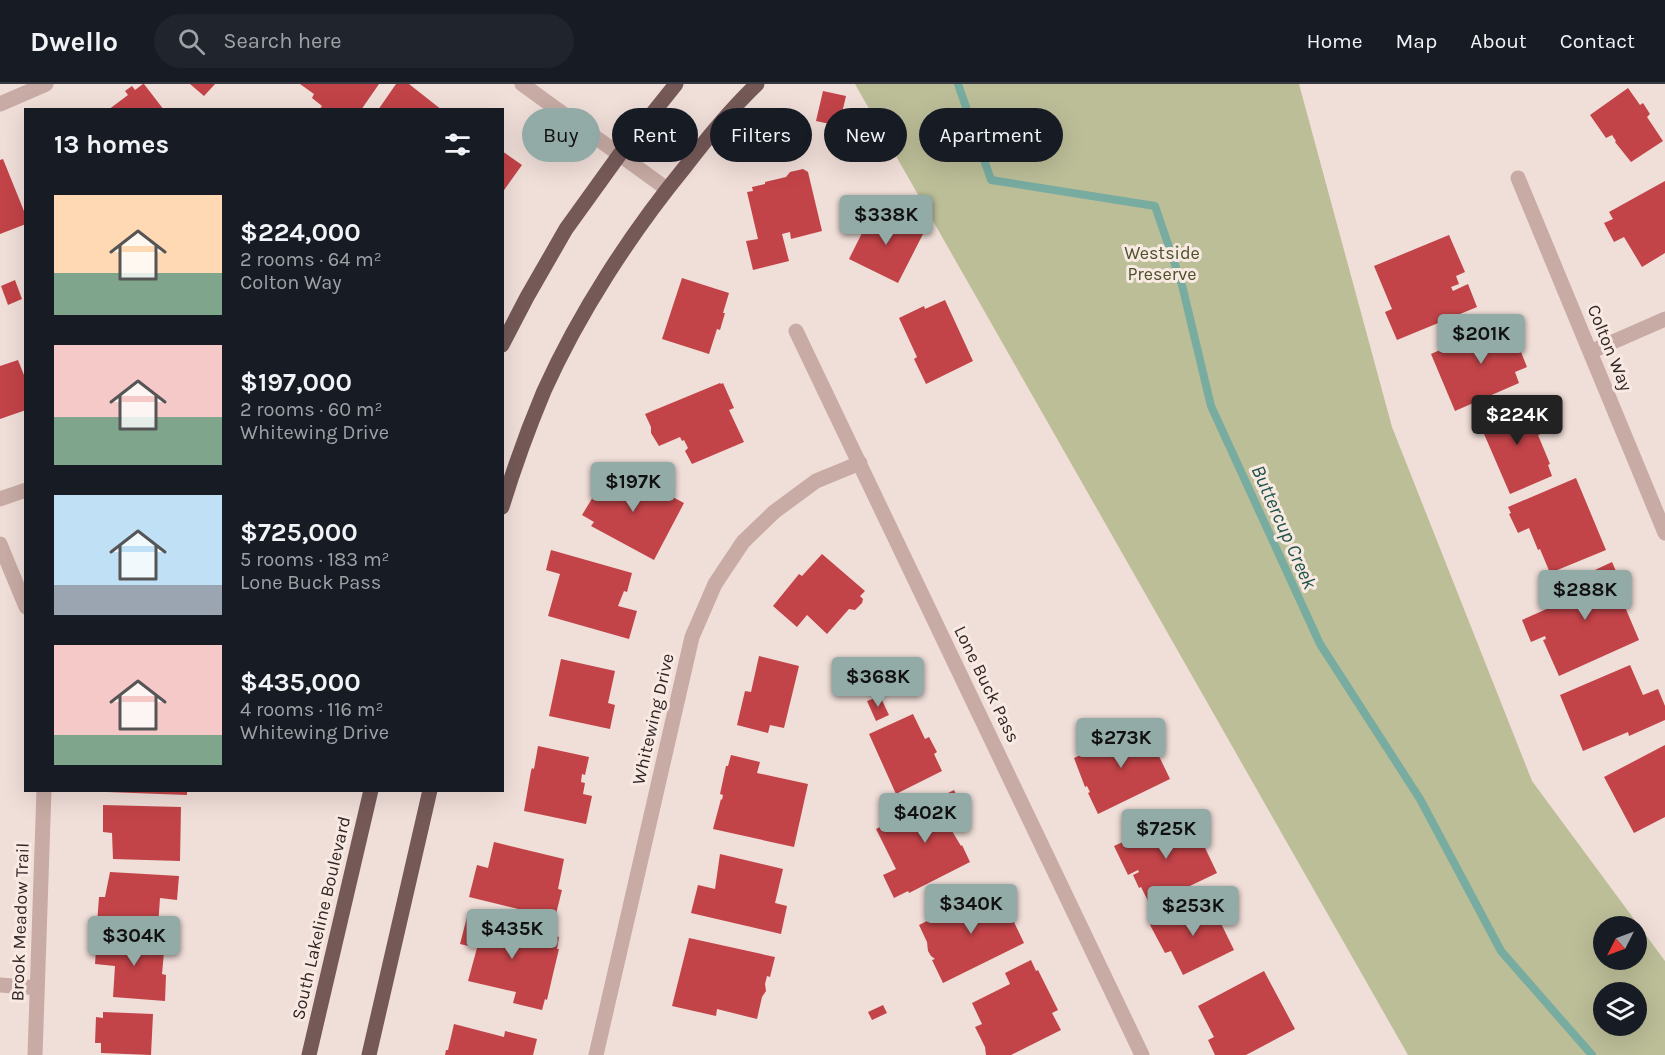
<!DOCTYPE html>
<html lang="en">
<head>
<meta charset="utf-8">
<style>
	body { margin:0; font-family:Karla,sans-serif; background:#20242c; color:#f1f3f6; height:100vh; display:flex; flex-direction:column; font-size:22px; white-space:nowrap }
	* { box-sizing:border-box; margin:0 }
	p { font-size:20px; color:#9ea1a6 }
	.icon { flex:none; width:33px; height:33px; fill:none; stroke:currentColor; stroke-width:2; stroke-linecap:round; stroke-linejoin:round }
	.map { position:relative; flex:1; overflow:hidden }
	.details { position:absolute; left:24px; top:24px; width:480px; height:684px; display:flex; flex-direction:column; background:#171b24; border-radius:0px; box-shadow:0 6px 24px #0002 }
	.details>* { flex:none }
	.banner { position:absolute; left:522px; top:24px; width:570px; height:54px; display:flex; gap:12px }
	.needle { width:39px; rotate:228deg }
	.tools { position:absolute; left:1593px; top:832px; display:grid; gap:12px }
	.tools a { display:grid; place-items:center; width:54px; height:54px; border-radius:50%; background:#171b24; box-shadow:0 6px 24px #0002; font-size:30px }
	.price { position:absolute; translate:-50% -51px; padding:0 14px; border-radius:6px; background:#92aba7; color:#111; font-size:20px; line-height:39px; filter:drop-shadow(0 2px 3px #0008) }
	.price::after { content:''; position:absolute; left:50%; top:36px; width:18px; height:14px; margin-left:-9px; background:inherit; clip-path:polygon(0 0,100% 0,50% 100%) }
	.price.active { background:#222; color:#fff }
	ul { padding:0; list-style:none }
	li { display:flex; align-items:center; gap:18px; height:150px; padding:0 30px }
	li span { display:grid; place-items:center; flex:none; width:168px; height:120px; border-radius:0px; color:#555 }
	li>.icon { margin-inline-start:auto }
	span .icon { width:72px; height:72px; fill:#fffc; stroke-width:1 }
	li b { font-size:26px }
	h2 { display:flex; justify-content:space-between; align-items:center; height:72px; padding:0 30px; font-size:26px }
	.pill { padding:0 21px; border-radius:27px; background:#171b24; box-shadow:0 6px 24px #0002; font-size:21px; line-height:54px }
	.pill.active { background:#92aba7; color:#111 }
	header { display:flex; align-items:center; gap:36px; box-sizing:border-box; height:84px; padding:0 30px; background:#171b24; border-bottom:2px solid #363941 }
	header strong { font-size:28px }
	nav { display:flex; gap:33px; margin-inline-start:auto; font-size:21px }
	.search { width:420px; height:54px; background:#20242c; display:flex; align-items:center; gap:15px; box-sizing:border-box; padding:0 21px; border-radius:33px; color:#9ea1a6; font-size:22px }
	.map>svg:first-child { display:block }
</style>
</head>
<body>
<header>
<strong>Dwello</strong>
<div class="search"><svg class="icon" aria-label="search" viewBox="0 0 24 24"><circle cx="10" cy="10" r="6"/><path d="M15 15l6 6"/></svg>Search here</div>
<nav><a>Home</a><a>Map</a><a>About</a><a>Contact</a></nav>
</header>
<div class="map">
<svg width="1665" height="971" viewBox="0 0 1665 971">
	<rect width="100%" height="100%" fill="#f0ded8"/>
	<path fill="#bcbe98" fill-rule="evenodd" d="M855,0H1299L1392,343L1532,697L1665,877V971H1408ZM1604,843H1636V876H1604ZM1604,909H1636V942H1604Z"/>
	<g fill="none" stroke-linecap="round" stroke-linejoin="round">
		<path stroke="#78aca0" stroke-width="8" d="M958,0L991,96L1155,122L1182,201L1211,322L1320,560L1420,715L1501,867L1592,971"/>
	</g>
	<path fill="#c24348" d="M143,0H144L164,26H108L128,11L125,7L132,2L135,6Z
		M190,0H215L204,12Z
		M300,0H379L361,26H319L322,22L312,14L314,10Z
		M396,0H409L442,26H378Z
		M1628,4L1640,21L1643,19L1650,30L1647,33L1663,57L1631,78L1615,58L1616,57L1612,51L1606,54L1590,31Z
		M823,7L846,12L839,42L816,37Z
		M502,67L522,81L502,109Z
		M3,75L26,132V140L0,150V76Z
		M803,85L808,88L822,147L791,155L790,148L782,150L789,177L753,186L746,157L758,155L747,108L753,107L752,103L765,100V98L786,93L790,88Z
		M1665,97V169L1642,183L1624,153L1614,158L1604,139L1613,135L1609,128Z
		M874,125L907,142L912,141L919,144L920,149L923,150L898,199L849,175Z
		M1449,151L1465,188L1456,192L1459,200L1451,203L1453,207L1468,200L1477,223L1397,256L1385,228L1392,225L1374,182Z
		M682,194L729,209L723,229H725L720,246L717,245L709,270L662,255Z
		M15,196L22,215L8,221L1,202Z
		M945,216L973,277L926,300L914,275L917,273L899,234L924,222L925,225Z
		M1510,235L1521,262L1519,263L1527,283L1515,288L1519,299L1455,327L1431,270Z
		M18,276L26,296V326L0,335V282Z
		M720,299L721,300L723,299L734,324L729,326L744,358L692,380L685,367L688,364L684,356L682,357L680,353L659,362L651,349V343L645,330Z
		M1525,316L1541,350L1538,351L1550,380L1548,381L1552,392L1510,410L1478,336Z
		M614,382L684,419L654,476L591,442L594,438L582,431L593,413L597,415L602,402L604,403L607,397L604,396L611,384L613,385Z
		M1576,394L1606,466L1550,489L1540,465L1538,466L1529,444L1518,449L1509,430L1511,429L1508,423Z
		M551,466L632,489L627,508L624,507L618,522L637,527L629,555L548,532L560,490L546,486Z
		M822,470L865,507L860,512L863,515L862,519L855,526L849,525L827,550L807,531L797,543L773,522L799,490L802,492Z
		M1612,478L1631,521L1625,523L1639,556L1559,592L1543,556L1546,555L1545,552L1531,558L1522,536L1558,520L1554,511L1585,498L1582,492Z
		M759,572L799,582L784,644L770,641L768,649L737,641L745,607L751,608Z
		M561,575L615,587L608,619L615,621L610,645L549,632Z
		M1630,581L1643,611L1658,605L1665,622V636L1629,652L1628,648L1583,667L1560,611Z
		M880,612L889,631L876,637L867,617Z
		M913,630L925,655L929,653L937,668L934,670L942,687L896,710L869,650Z
		M1144,641L1170,695L1098,730L1088,709L1090,708L1087,702L1085,703L1074,674Z
		M1665,661V733L1634,749L1604,693Z
		M538,662L589,673L585,691L582,690L581,698L585,699L583,710L592,712L586,740L524,727L531,687L532,684L534,685Z
		M731,671L760,678L757,689L808,700L794,763L713,745L721,715L722,716L723,711L720,710L726,682H728Z
		M107,706H187V711L107,708Z
		M954,706L970,738L952,747L961,762L962,761L970,778L909,809L908,807L894,814L883,791L896,785L876,745Z
		M103,721L181,723L180,777L113,775L112,749L103,748Z
		M1181,731L1191,753L1198,749L1217,789L1150,821L1141,803L1139,804L1133,791L1139,788L1138,786L1128,791L1114,762Z
		M494,758L564,775L558,805L562,806L555,834L469,813L477,781L488,784Z
		M720,770L783,785L775,819L787,822L781,850L691,829L698,801L715,805Z
		M110,788L179,792L177,816L160,814L158,843L97,840L99,813H105Z
		M997,802L1010,829L1006,830L1009,835L1012,834L1024,859L943,899L932,876L935,875L931,872L928,867L927,858L919,841Z
		M1210,817L1234,866L1183,891L1171,867L1165,869L1150,841L1181,826L1184,830Z
		M467,833L483,837L484,835L559,853L557,865H559L553,890L547,916L545,915L542,926L513,919L516,908L468,897L477,864L460,860Z
		M97,852L165,857L162,890L166,891L165,917L113,913L115,882L95,880Z
		M689,854L775,873L770,893L767,892L765,900L766,907L762,913L757,935L717,925L716,932L672,922Z
		M1031,876L1036,887L1038,886L1058,926L1052,929L1061,946L1011,971H986L985,963L975,943L982,940L972,919L1010,900L1005,889Z
		M1264,887L1295,945L1246,971H1215L1208,956L1214,953L1198,922Z
		M883,921L887,929L872,936L868,928Z
		M103,928L153,930L151,971L101,969V959H95L96,933L103,934Z
		M454,940L504,953L505,947L537,955L533,971H445L446,966H448Z"/>
	<g fill="none" stroke-linecap="round" stroke-linejoin="round">
		<path stroke="#c7aba4" stroke-width="15" d="M522,0L667,105
			M0,20L46,0
			M1518,94L1665,449
			M796,247L1142,971
			M1590,268L1665,235
			M0,415L26,406
			M0,460L26,523
			M0,901L37,904
			M35,971L44,706
			M596,971L692,553L715,500L743,458L774,428L816,397L860,379"/>
		<path stroke="#745957" stroke-width="15" d="M502,261L527,213L566,145L620,70L676,0
			M502,423C514,384 528,345 544,307C579,229 631,149 685,83C707,54 731,25 757,0
			M309,971L371,706
			M369,971L430,706"/>
	</g>
	<g text-anchor="middle" dominant-baseline="central" stroke-width="6" stroke-linejoin="round" paint-order="stroke">
		<g font-size="18" fill="#4d502a" stroke="#f8e9e3">
			<text x="1162" y="169">Westside<tspan x="1162" dy="21">Preserve</tspan></text>
		</g>
		<g font-size="18" fill="#332626" stroke="#f8e9e3">
			<text transform="translate(1610 264) rotate(68)">Colton Way</text>
			<text transform="translate(987 600) rotate(64)">Lone Buck Pass</text>
			<text transform="translate(653 635) rotate(-77)">Whitewing Drive</text>
			<text transform="translate(321 834) rotate(-77)">South Lakeline Boulevard</text>
			<text transform="translate(20 838) rotate(-88)">Brook Meadow Trail</text>
		</g>
		<g font-size="20" font-style="italic" fill="#1d5347" stroke="#f8e9e3">
			<text transform="translate(1284 443) rotate(66)">Buttercup Creek</text>
		</g>
	</g>
</svg>
<div class="tools">
<a><svg class="needle" viewBox="-14 -14 28 28"><path d="M0-13l5 13h-10z" fill="#e53935"/><path d="M0 13l5-13h-10z" fill="#9ea1a6"/></svg></a>
<a><svg class="icon" aria-label="layers" viewBox="0 0 24 24"><path d="M12 4l9 5-9 5-9-5zM3 14l9 5 9-5"/></svg></a>
</div>
<b class="price" style="left:886px;top:162px">$338K</b>
<b class="price" style="left:1481px;top:281px">$201K</b>
<b class="price active" style="left:1517px;top:362px">$224K</b>
<b class="price" style="left:633px;top:429px">$197K</b>
<b class="price" style="left:1585px;top:537px">$288K</b>
<b class="price" style="left:878px;top:624px">$368K</b>
<b class="price" style="left:1121px;top:685px">$273K</b>
<b class="price" style="left:925px;top:760px">$402K</b>
<b class="price" style="left:1166px;top:776px">$725K</b>
<b class="price" style="left:971px;top:851px">$340K</b>
<b class="price" style="left:1193px;top:853px">$253K</b>
<b class="price" style="left:512px;top:876px">$435K</b>
<b class="price" style="left:134px;top:883px">$304K</b>
<div class="banner">
<a class="pill active">Buy</a>
<a class="pill">Rent</a>
<a class="pill">Filters</a>
<a class="pill">New</a>
<a class="pill">Apartment</a>
</div>
<section class="details">
<h2>13 homes<svg class="icon" aria-label="filters" viewBox="0 0 24 24"><path d="M4 7h16M4 17h16"/><circle cx="9" cy="7" r="2"/><circle cx="15" cy="17" r="2"/></svg></h2>
<ul>
<li><span style="background:linear-gradient(#ffd9b3 65%,#7fa58c 0)"><svg class="icon" aria-label="home" viewBox="0 0 24 24"><path d="M3 11l9-7 9 7M6 9v11h12V9"/></svg></span><div><b>$224,000</b><p>2 rooms · 64 m²</p><p>Colton Way</p></div></li>
<li><span style="background:linear-gradient(#f6c9c9 60%,#7fa58c 0)"><svg class="icon" aria-label="home" viewBox="0 0 24 24"><path d="M3 11l9-7 9 7M6 9v11h12V9"/></svg></span><div><b>$197,000</b><p>2 rooms · 60 m²</p><p>Whitewing Drive</p></div></li>
<li><span style="background:linear-gradient(#bfe0f5 75%,#9aa5b1 0)"><svg class="icon" aria-label="home" viewBox="0 0 24 24"><path d="M3 11l9-7 9 7M6 9v11h12V9"/></svg></span><div><b>$725,000</b><p>5 rooms · 183 m²</p><p>Lone Buck Pass</p></div></li>
<li><span style="background:linear-gradient(#f6c9c9 75%,#7fa58c 0)"><svg class="icon" aria-label="home" viewBox="0 0 24 24"><path d="M3 11l9-7 9 7M6 9v11h12V9"/></svg></span><div><b>$435,000</b><p>4 rooms · 116 m²</p><p>Whitewing Drive</p></div></li>
</ul>
</section>
</div>
</body>
</html>
